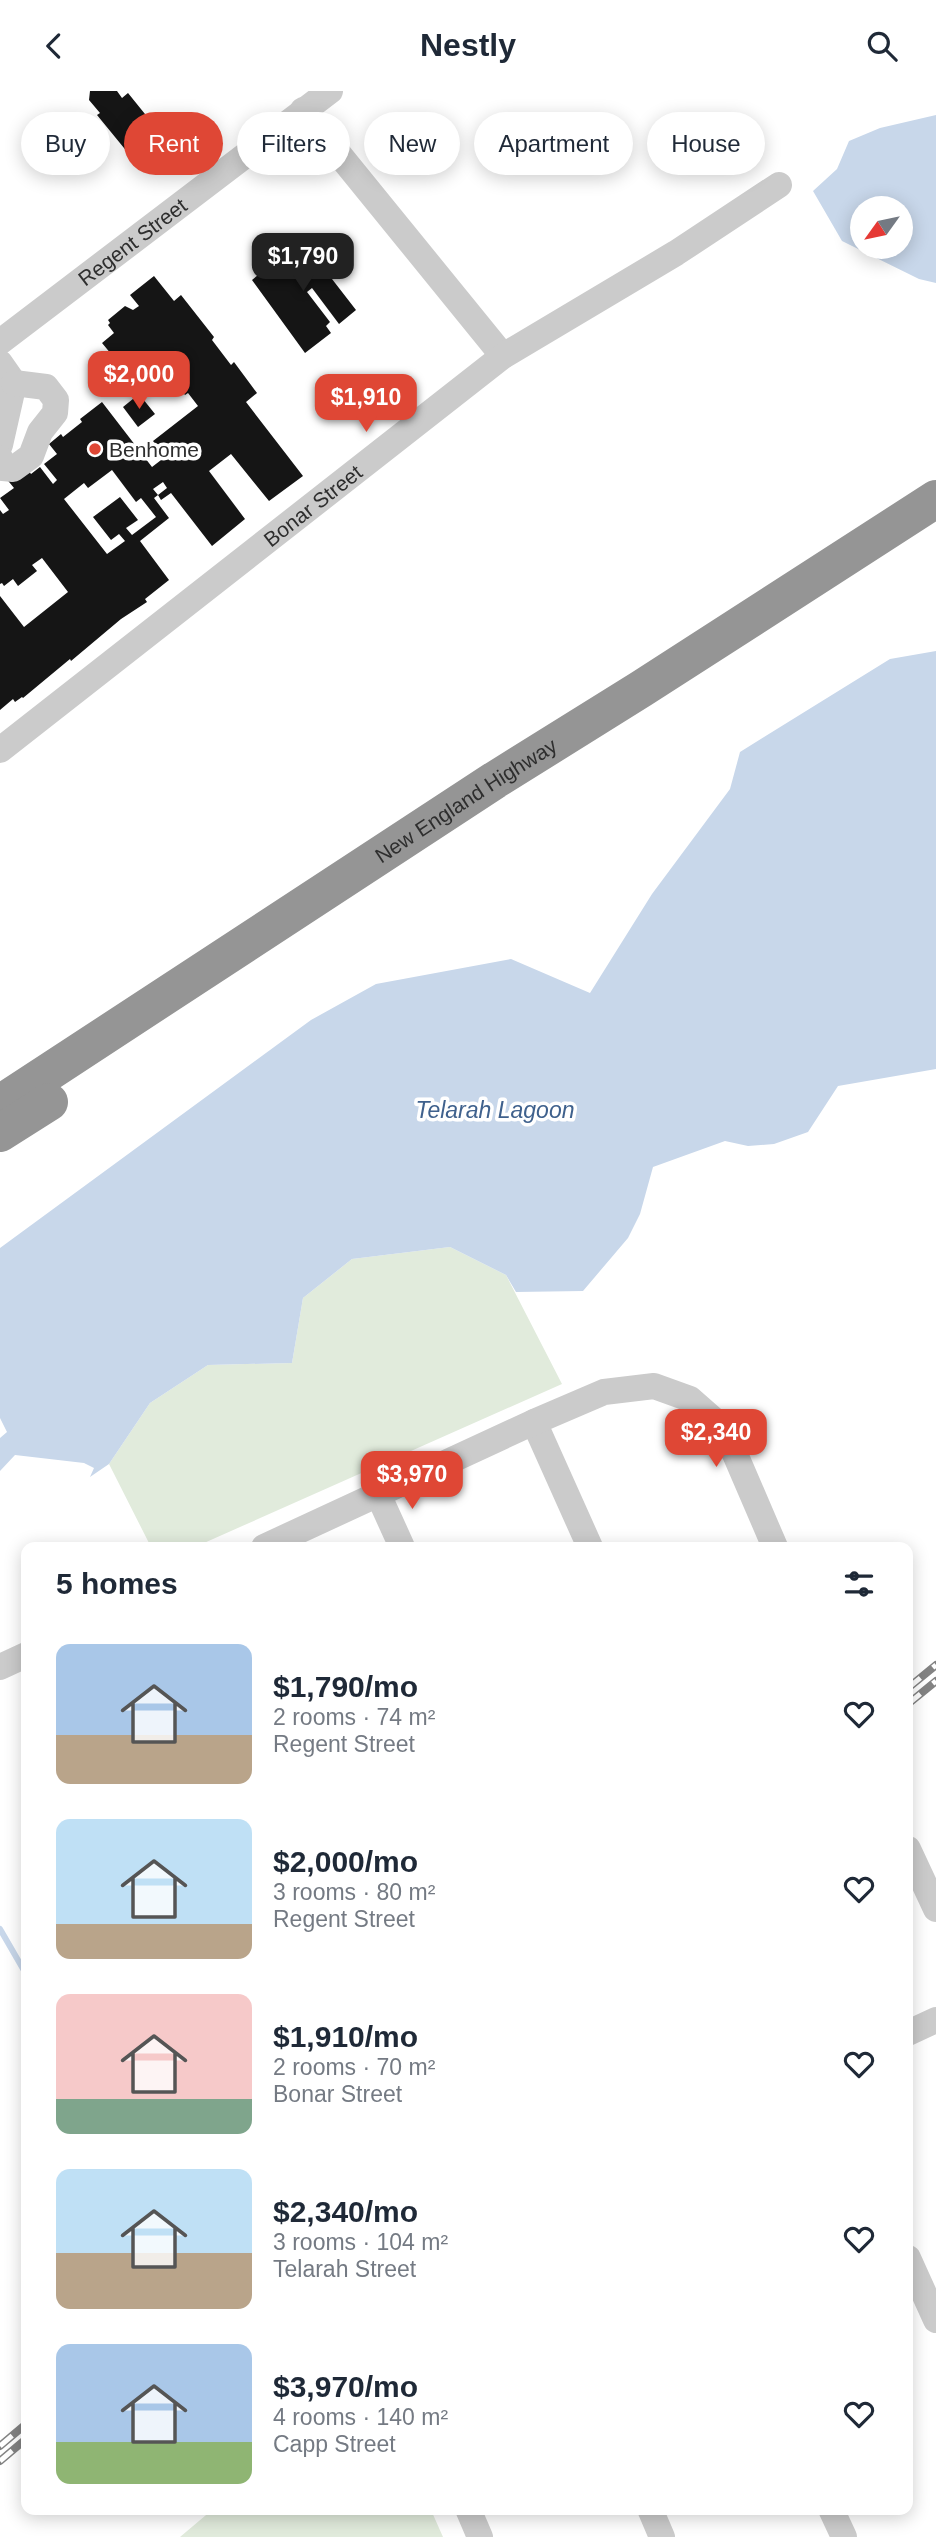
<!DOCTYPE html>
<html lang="en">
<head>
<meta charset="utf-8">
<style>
	body { margin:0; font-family:Helvetica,sans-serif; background:#f2f2f3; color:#1f2937; height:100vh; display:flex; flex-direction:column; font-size:26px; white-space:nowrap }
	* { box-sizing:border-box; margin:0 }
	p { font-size:23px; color:#747a83 }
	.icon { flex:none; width:38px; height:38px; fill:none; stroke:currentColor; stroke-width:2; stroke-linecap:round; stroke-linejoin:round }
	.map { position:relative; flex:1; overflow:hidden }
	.drawer { position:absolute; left:21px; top:1451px; width:892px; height:973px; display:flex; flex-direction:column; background:#fff; border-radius:14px; box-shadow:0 4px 18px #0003 }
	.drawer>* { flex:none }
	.banner { position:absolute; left:21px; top:21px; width:894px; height:63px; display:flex; gap:14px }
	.needle { width:46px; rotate:237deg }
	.fabs { position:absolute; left:850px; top:105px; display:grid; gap:14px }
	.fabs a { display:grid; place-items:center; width:63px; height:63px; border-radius:50%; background:#fff; box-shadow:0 4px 18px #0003; font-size:35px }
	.price { position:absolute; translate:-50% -60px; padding:0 16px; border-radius:14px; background:#df4735; color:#fff; font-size:23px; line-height:46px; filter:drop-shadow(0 2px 4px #0008) }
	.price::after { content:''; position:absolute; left:50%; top:42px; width:21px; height:16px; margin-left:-10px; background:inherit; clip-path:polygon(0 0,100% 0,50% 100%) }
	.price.on { background:#222; color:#fff }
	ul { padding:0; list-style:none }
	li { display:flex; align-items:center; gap:21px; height:175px; padding:0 35px }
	li span { display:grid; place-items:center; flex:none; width:196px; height:140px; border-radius:14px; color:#555 }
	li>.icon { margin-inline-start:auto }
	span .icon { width:84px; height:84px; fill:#fffc; stroke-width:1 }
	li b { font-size:30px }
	h2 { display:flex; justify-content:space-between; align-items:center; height:84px; padding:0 35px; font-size:30px }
	.pill { padding:0 24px; border-radius:32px; background:#fff; box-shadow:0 4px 18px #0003; font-size:24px; line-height:63px }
	.pill.on { background:#df4735; color:#fff }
	header { display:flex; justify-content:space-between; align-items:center; height:91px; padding:0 35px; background:#fff; font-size:32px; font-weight:600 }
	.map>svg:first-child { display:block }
</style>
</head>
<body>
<header><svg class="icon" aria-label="back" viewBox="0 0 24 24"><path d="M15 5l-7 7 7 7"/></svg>Nestly<svg class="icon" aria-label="search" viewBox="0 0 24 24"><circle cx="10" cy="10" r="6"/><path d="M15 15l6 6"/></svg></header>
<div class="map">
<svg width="936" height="2446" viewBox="0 0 936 2446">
	<rect width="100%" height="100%" fill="#fff"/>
	<path fill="#e1ebdc" d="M450,1156L506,1184L562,1293L195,1456H151L109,1373L150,1312L208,1274L292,1272L303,1207L352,1168Z
		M212,2419H431L443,2446H180Z"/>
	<path fill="#c8d7ea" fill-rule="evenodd" d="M936,24V192L919,188L842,150L813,100L837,78L849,50L880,37ZM863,117H901V156H863Z
		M936,560V978L838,995L808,1041L774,1053L748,1055L725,1050L653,1076L640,1123L628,1147L583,1200L516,1201L506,1184L450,1156L352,1168L303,1207L292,1272L208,1274L150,1312L109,1373L90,1386L94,1377L84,1372L15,1364L0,1380V1347L7,1341L0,1327V1157L311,929L376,893L511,868L590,902L652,803L730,698L740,661L890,568Z"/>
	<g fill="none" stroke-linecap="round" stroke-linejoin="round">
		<path stroke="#c8d7ea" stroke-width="6" d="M0,1838L26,1883"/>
	</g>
	<path fill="#151515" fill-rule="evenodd" d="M90,0H117L122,7L128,2L170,54L169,64L142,79L97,24L100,22L89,9Z
		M301,146L315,164L322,158L334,174L330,178L335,185L332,188L356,219L339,233L312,197L307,201L330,231L326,235L331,242L305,262L252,189L274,171L272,168Z
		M154,185L174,210L181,204L214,246L212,249L231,274L234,271L257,302L246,311L303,385L269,410L231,363L209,380L245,428L212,455L171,402L161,409L158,404L167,397L163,391L153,398L158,404L154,407L169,427L140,450L169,489L145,508L147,511L121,528L71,570L70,568L23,607L22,606L15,611L13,608L0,619V505L24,536L68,501L42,467L32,474L37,480L18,495L13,488L4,495L2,492L0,493V419L3,423L9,419L0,407L14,397L5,386L23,372L31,383L40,376L53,393L57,389L44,373L57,363L49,353L61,343L63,346L82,331L80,328L102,311L152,376L165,366L153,350L198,315L188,302L185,304L169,284L172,281L161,265L142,278L138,272L126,281L102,252L114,242L108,234L110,232L108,229L125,215L133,219L139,215L130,204ZM112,379L136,411L141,407L156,426L132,444L126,437L138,429L120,406L93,426L111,449L119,443L125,450L107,463L64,408L84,392L88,397Z
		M139,303L155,323L138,336L123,316Z"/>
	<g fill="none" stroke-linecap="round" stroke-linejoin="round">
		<g stroke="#cbcbcb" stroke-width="26">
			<path d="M303,19L503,265"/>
			<path id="s1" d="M0,251L330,0"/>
			<path d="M0,272L14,292L0,354"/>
			<path d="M0,367L3,377L13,378L31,365L40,341L55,322L56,309L46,296L14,292"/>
			<path id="s2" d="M0,659L503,265L676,162L779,94"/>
			<path d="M534,1331L590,1456"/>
			<path d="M378,1403L402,1456"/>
			<path d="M264,1456L534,1331L604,1301L654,1295L690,1308L715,1330L735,1363L775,1456"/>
			<path d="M0,1576L26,1564"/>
			<path d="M908,1758L936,1818"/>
			<path d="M908,1942L936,1929"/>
			<path d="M908,2167L936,2229"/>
			<path d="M468,2418L480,2446"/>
			<path d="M650,2418L662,2446"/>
			<path d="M831,2418L844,2446"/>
		</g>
		<g stroke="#959595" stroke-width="38">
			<path id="s3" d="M0,1013L495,689L641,598L936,408"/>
			<path d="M0,1042L49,1011"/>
		</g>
		<g stroke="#838383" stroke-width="8">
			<path id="rail" d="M908,1597L936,1574
				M908,1613L936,1590
				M0,2355L26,2333
				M0,2370L26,2348"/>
		</g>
		<use href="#rail" stroke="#fff" stroke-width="5" stroke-dasharray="16" stroke-linecap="butt"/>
	</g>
	<circle fill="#df4735" stroke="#fff" stroke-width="2.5" cx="95" cy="358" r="7"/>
	<g text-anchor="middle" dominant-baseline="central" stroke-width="7" stroke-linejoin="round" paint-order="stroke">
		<g font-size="21" fill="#2e2e2e" stroke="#fff">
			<text stroke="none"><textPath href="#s1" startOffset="166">Regent Street</textPath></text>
			<text stroke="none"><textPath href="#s2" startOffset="397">Bonar Street</textPath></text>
			<text stroke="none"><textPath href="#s3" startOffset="556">New England Highway</textPath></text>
		</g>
		<g font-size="21" fill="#2e2e2e" stroke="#fff" text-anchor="start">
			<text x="109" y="358">Benhome</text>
		</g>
		<g font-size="23" font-style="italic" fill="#3f618d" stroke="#fff">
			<text x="495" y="1019">Telarah Lagoon</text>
		</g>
	</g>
</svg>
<div class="fabs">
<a><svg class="needle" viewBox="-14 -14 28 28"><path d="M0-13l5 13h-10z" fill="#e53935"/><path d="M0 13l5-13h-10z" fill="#747a83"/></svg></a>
</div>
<b class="price on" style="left:303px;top:202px">$1,790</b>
<b class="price" style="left:139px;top:320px">$2,000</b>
<b class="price" style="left:366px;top:343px">$1,910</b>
<b class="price" style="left:716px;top:1378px">$2,340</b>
<b class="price" style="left:412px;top:1420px">$3,970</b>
<div class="banner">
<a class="pill">Buy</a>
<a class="pill on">Rent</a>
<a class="pill">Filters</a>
<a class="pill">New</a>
<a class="pill">Apartment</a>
<a class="pill">House</a>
</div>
<section class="drawer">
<h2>5 homes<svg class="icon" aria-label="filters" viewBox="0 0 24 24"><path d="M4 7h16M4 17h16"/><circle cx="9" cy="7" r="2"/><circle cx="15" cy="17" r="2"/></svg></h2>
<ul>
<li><span style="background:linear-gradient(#a9c7e8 65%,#b9a48a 0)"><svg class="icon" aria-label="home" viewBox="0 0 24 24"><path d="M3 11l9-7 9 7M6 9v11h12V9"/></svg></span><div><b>$1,790/mo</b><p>2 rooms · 74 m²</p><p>Regent Street</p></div><svg class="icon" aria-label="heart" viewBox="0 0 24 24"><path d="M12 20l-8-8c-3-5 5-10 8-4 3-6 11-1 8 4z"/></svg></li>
<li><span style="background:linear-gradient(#bfe0f5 75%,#b9a48a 0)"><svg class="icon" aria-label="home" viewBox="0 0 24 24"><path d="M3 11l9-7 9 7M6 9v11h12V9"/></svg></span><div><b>$2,000/mo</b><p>3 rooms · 80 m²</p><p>Regent Street</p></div><svg class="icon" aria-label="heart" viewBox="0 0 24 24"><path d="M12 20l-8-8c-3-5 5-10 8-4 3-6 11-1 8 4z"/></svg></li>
<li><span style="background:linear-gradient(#f6c9c9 75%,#7fa58c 0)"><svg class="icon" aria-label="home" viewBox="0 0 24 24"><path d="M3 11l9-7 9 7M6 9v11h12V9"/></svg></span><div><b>$1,910/mo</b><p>2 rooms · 70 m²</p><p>Bonar Street</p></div><svg class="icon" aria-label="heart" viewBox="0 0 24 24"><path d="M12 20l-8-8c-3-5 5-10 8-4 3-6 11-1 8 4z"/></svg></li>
<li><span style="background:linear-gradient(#bfe0f5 60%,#b9a48a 0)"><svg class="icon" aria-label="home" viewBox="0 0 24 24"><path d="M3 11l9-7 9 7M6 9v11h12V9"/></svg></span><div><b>$2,340/mo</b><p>3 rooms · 104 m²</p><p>Telarah Street</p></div><svg class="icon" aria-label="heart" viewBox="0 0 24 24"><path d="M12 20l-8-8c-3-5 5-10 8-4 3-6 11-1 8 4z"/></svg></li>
<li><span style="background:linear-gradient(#a9c7e8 70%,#8fb573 0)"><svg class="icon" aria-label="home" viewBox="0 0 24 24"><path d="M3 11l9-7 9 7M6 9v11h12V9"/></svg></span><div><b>$3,970/mo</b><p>4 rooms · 140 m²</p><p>Capp Street</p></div><svg class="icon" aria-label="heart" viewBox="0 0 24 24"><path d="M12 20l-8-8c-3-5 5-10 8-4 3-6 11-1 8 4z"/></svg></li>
</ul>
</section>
</div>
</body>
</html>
